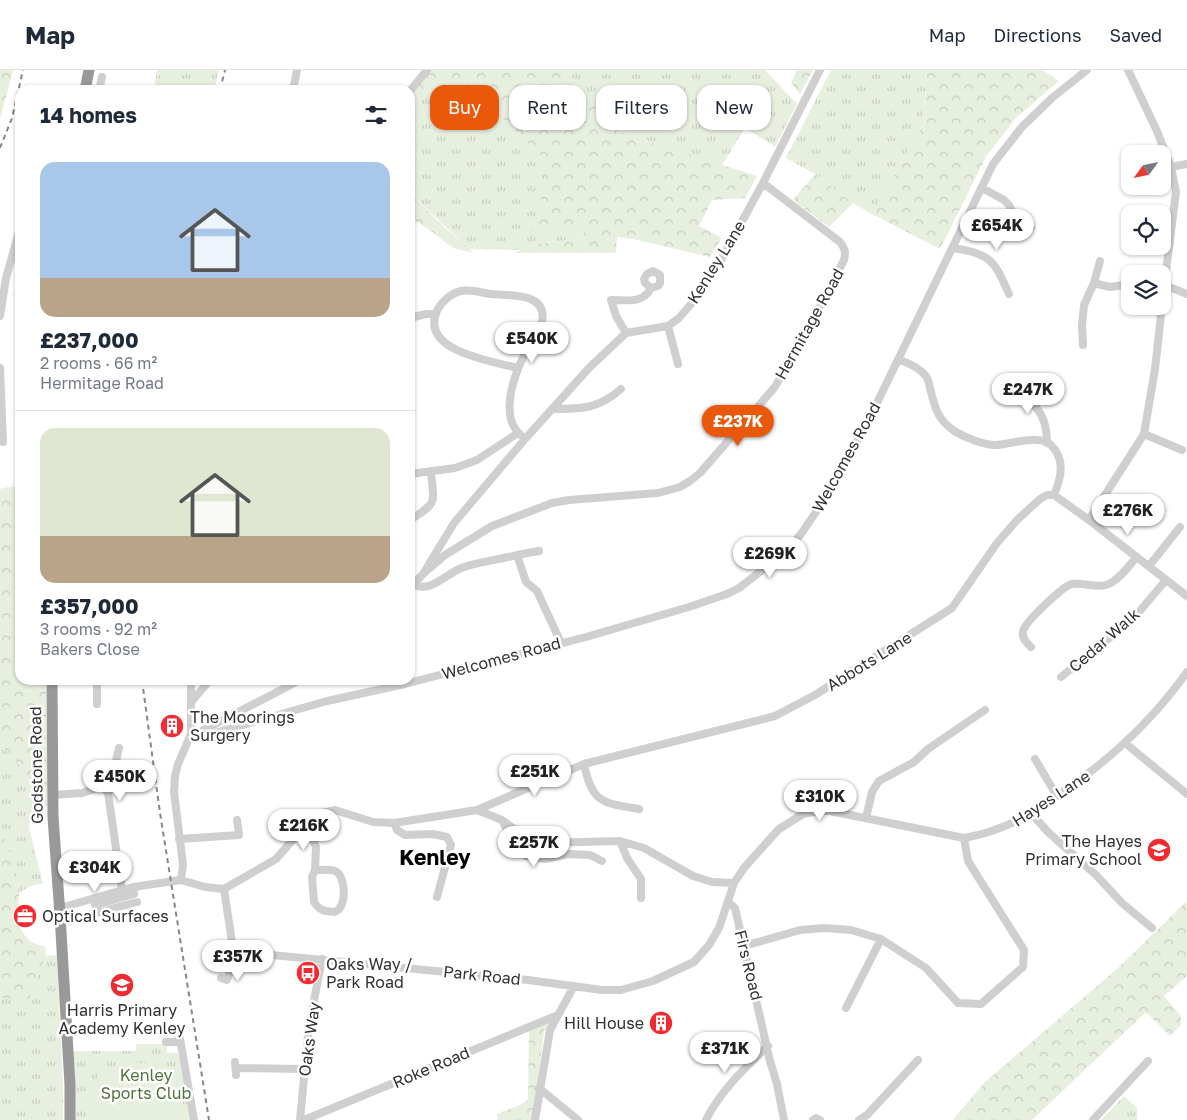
<!DOCTYPE html>
<html lang="en">
<head>
<meta charset="utf-8">
<style>
	body { margin:0; font-family:"Golos Text",sans-serif; background:#f6f6f7; color:#1f2937; height:100vh; display:flex; flex-direction:column; font-size:19px; white-space:nowrap }
	* { box-sizing:border-box; margin:0 }
	p { font-size:16px; color:#747a83 }
	.icon { flex:none; width:28px; height:28px; fill:none; stroke:currentColor; stroke-width:2; stroke-linecap:round; stroke-linejoin:round }
	.map { position:relative; flex:1; overflow:hidden }
	.details { position:absolute; left:15px; top:15px; width:400px; height:600px; display:flex; flex-direction:column; background:#fff; border-radius:15px; box-shadow:0 1px 4px #0004 }
	.details>* { flex:none }
	.guide { position:absolute; left:430px; top:15px; width:475px; height:45px; display:flex; gap:10px }
	.needle { width:32px; rotate:237deg }
	.tools { position:absolute; left:1121px; top:75px; display:grid; gap:10px }
	.tools a { display:grid; place-items:center; width:50px; height:50px; border-radius:10px; background:#fff; box-shadow:0 1px 4px #0004; font-size:25px }
	.price { position:absolute; translate:-50% -42px; padding:0 11px; border-radius:18px; background:#fff; color:#222; font-size:16px; line-height:32px; filter:drop-shadow(0 1px 2px #0008) }
	.price::after { content:''; position:absolute; left:50%; top:30px; width:15px; height:11px; margin-left:-8px; background:inherit; clip-path:polygon(0 0,100% 0,50% 100%) }
	.price.selected { background:#ea580c; color:#fff }
	ul { padding:0; list-style:none }
	li { display:grid; align-content:center; gap:10px; height:265px; padding:0 25px }
	li+li { border-top:1px solid #e0e1e3 }
	li span { display:grid; place-items:center; height:155px; border-radius:15px; color:#555 }
	li>.icon { margin-inline-start:auto }
	span .icon { width:90px; height:90px; fill:#fffc; stroke-width:1 }
	li b { font-size:21px }
	h2 { display:flex; justify-content:space-between; align-items:center; height:60px; padding:0 25px; font-size:21px }
	.chip { padding:0 18px; border-radius:15px; background:#fff; box-shadow:0 1px 4px #0004; font-size:18px; line-height:45px }
	.chip.selected { background:#ea580c; color:#fff }
	header { display:flex; align-items:center; gap:30px; box-sizing:border-box; height:70px; padding:0 25px; background:#fff; border-bottom:1px solid #e0e1e3 }
	header strong { font-size:24px }
	nav { display:flex; gap:28px; margin-inline-start:auto; font-size:18px }
	.map>svg:first-child { display:block }
</style>
</head>
<body>
<header>
<strong>Map</strong>
<nav><a>Map</a><a>Directions</a><a>Saved</a></nav>
</header>
<div class="map">
<svg width="1187" height="1050" viewBox="0 0 1187 1050">
	<defs>
		<pattern id="grass-tufts" width="24" height="20" patternUnits="userSpaceOnUse" patternTransform="scale(1.25)"><rect width="24" height="20" fill="#e7efdf"/><path d="M3 7l-1-3M5 7V3M7 7l1-3M15 17l-1-3M17 17v-4M19 17l1-3" fill="none" stroke="#c7cdc0"/></pattern>
		<pattern id="forest-crowns" width="20" height="18" patternUnits="userSpaceOnUse" patternTransform="scale(1.25)"><rect width="20" height="18" fill="#e7efdf"/><path d="M2 6a3 3 0 1 1 6 0M12 15a3 3 0 1 1 6 0" fill="none" stroke="#c7cdc0"/></pattern>
	</defs>
	<rect width="100%" height="100%" fill="#fff"/>
	<path fill="url(#grass-tufts)" d="M157,0H219L214,20H154Z
		M566,0H765L797,34L775,77L745,58L722,95L617,61Z
		M831,0H927L923,55L872,144L853,133L815,104L786,88Z
		M453,19L476,24L543,86L545,117L585,159L583,168L531,175L522,180L469,179L410,123V38L426,22Z
		M20,415V610H46L47,737L34,728L29,757L43,814C23,813 11,832 1,846L44,886L57,885L63,1019V1050H0V419Z
		M136,974H167V983H178L190,1050H73L71,981H136Z
		M1124,1026L1137,1038V1050H1101Z"/>
	<path fill="url(#forest-crowns)" d="M0,0H13L0,49Z
		M422,0H566L617,61L757,106L745,128L712,130L699,156L722,168L710,187L633,169L617,167L616,183H515L531,175L583,168L585,159L530,161L545,117L542,86L476,24L453,19L426,22L410,38V20H406Z
		M797,0H813L800,24L791,13Z
		M927,0H1042L1059,11L1016,48L987,85L940,179L872,144L923,55Z
		M815,104L853,133L829,157L793,130Z
		M410,123L443,156L474,183L453,178L427,158L410,148Z
		M20,415V610H46L47,737C33,714 19,693 0,674V419Z
		M0,759C10,779 18,803 19,826C19,834 15,845 18,853C23,865 31,876 45,876L46,885L29,929L0,928Z
		M1187,831V906L1164,926L1181,946V955L1170,966L1146,942L1032,1050H953L984,1013L1118,898Z
		M553,948L544,961L533,1050H498L497,1044L522,1034L528,1029L529,958Z"/>
	<path fill="#e7efdf" d="M155,993C160,994 166,994 171,997C185,1006 182,1035 184,1050H93C93,1039 91,1025 94,1015C102,989 134,994 155,993Z"/>
	<g fill="none" stroke-linecap="round" stroke-linejoin="round">
		<path stroke="#cfcfcf" stroke-width="8" d="M1128,0L1157,61L1171,97L1176,122L1162,233
			M99,20L102,7
			M293,20L297,0
			M410,21L427,0
			M1171,97L1187,94
			M982,118L1004,130L1009,135L1017,151L1031,158
			M953,178C991,184 994,190 1009,224
			M1094,213L1110,217L1130,214
			M1162,214L1187,224
			M0,246L6,208L20,158
			M410,248L426,244H436
			M668,256L678,294
			M626,263L616,246L611,230C627,230 643,234 651,218L658,216L660,213V205L653,201L647,204L644,209L645,213L651,218
			M1083,275L1082,255L1084,235L1094,213L1100,191
			M898,289C907,293 917,296 924,304C928,307 929,313 930,318C935,338 937,350 956,362C966,368 984,375 995,375C1011,375 1038,363 1051,375C1066,390 1061,408 1054,425
			M0,298L3,372
			M517,298C493,291 422,282 436,243C440,233 451,223 461,221C471,219 482,223 491,224C510,226 548,222 542,252C540,261 532,270 528,278C517,297 503,333 513,355C516,361 520,365 525,369
			M1015,315C1035,336 1047,343 1047,373
			M552,339C582,339 598,339 621,319
			M1144,364L1182,380
			M410,404L455,398L477,390L518,363
			M410,450C438,432 434,434 431,402
			M1089,450L1144,364L1155,299L1162,236
			M517,485L539,481
			M1149,496L1180,457
			M423,504L445,485L492,456L552,433L569,430L658,423L680,417L690,411L700,403L774,318L797,281L844,190C846,182 845,179 840,172L763,113
			M413,514C428,524 446,505 459,499C475,492 499,490 517,485L526,512L537,521L561,573
			M410,518L423,504L454,453L525,369L589,298L626,263L668,256L679,248L697,227L721,190L763,113L820,0
			M1031,577C1027,573 1021,568 1023,561C1025,552 1063,516 1072,514C1083,512 1095,518 1106,515C1118,512 1129,495 1137,487
			M1061,607L1133,549L1166,510
			M97,610V634
			M192,631L210,610
			M200,662L204,665H208L327,631L405,614L586,567L689,537L727,524L739,518L783,484L801,464L831,420L874,339L993,94L1022,57L1052,28L1087,0
			M198,663L300,610
			M1125,673L1187,724
			M1035,689L1057,726
			M584,694C592,733 602,733 639,739
			M104,718L115,695L119,678
			M52,725L82,723L101,717L104,718L108,723L122,820
			M477,740L584,694L775,646L815,625L952,538L997,473L1017,450L1040,429L1047,425H1054L1089,450L1187,526
			M1032,744L1048,762L1096,805L1122,833L1152,858
			M866,748L872,722L879,711L914,692L928,679L985,640
			M503,752L517,780L526,786L545,789L568,784L590,785L602,791
			M394,753L397,760L405,765L433,764L447,767L451,775L437,827
			M303,759L313,769L316,777L315,800L312,807L314,832C317,837 320,840 326,841C329,841 332,842 334,842C348,839 346,805 335,801C329,799 321,800 315,800
			M179,769L239,765L237,750
			M620,771L627,788L641,809V828
			M181,810L183,795L174,722L175,706L178,694L191,664V610
			M224,819L232,872L241,882L528,910L602,920H621L653,911L694,892L709,875L719,858L734,813L744,798L769,770L779,759L803,744L819,741H830L964,768C1007,761 1036,741 1070,717C1115,685 1155,647 1187,602
			M728,832L735,838L770,991L777,1014L784,1050
			M60,838L133,817L181,810L205,817L224,819L276,789L311,749L322,743L335,740L373,752L394,753L477,740L502,750L517,761L541,773L620,771L644,778L693,806L712,812L734,813
			M97,842L95,835L134,824L133,817
			M81,847L137,832
			M744,876L800,860L825,858L851,860L881,869L926,898L958,933L981,934L1023,897L1024,880L968,791L964,768
			M221,908L227,910C231,899 231,890 238,880
			M846,938L881,869
			M179,963L194,1050
			M166,972H180
			M235,992L236,1005
			M236,998L304,999
			M539,1018L578,1050
			M300,1050L309,956L322,889
			M304,1050L558,945
			M535,1050L550,960L574,916
			M706,1050C720,1021 745,998 768,976
			M813,1050L816,1048L820,1050
			M859,1050L867,1045L918,990
			M1093,1050L1148,991"/>
		<path stroke="#999" stroke-width="11" d="M85,20L89,0
			M52,610L53,747L60,845L70,1015V1050"/>
		<path stroke="#878787" stroke-width="2" stroke-dasharray="5 4" stroke-linecap="butt" d="M220,20L225,0
			M0,78L12,48L23,0
			M142,610L160,743L209,1050"/>
	</g>
	<defs>
		<g id="building-disc" transform="scale(1.25)"><circle r="9.5" fill="#f32a2f" stroke="#fff"/><path d="M-4-6H4V6H1V3H-1V6H-4ZM-2.5-4.3h1.7v1.8h-1.7ZM.8-4.3h1.7v1.8H.8ZM-2.5-1h1.7V.8h-1.7ZM.8-1h1.7V.8H.8Z" fill="#fff"/></g>
		<g id="school-disc" transform="scale(1.25)"><circle r="9.5" fill="#f32a2f" stroke="#fff"/><path d="M0-5L7-2L0 1L-7-2ZM-4 1L0 2.5L4 1V4Q0 6-4 4Z" fill="#fff"/></g>
		<g id="office-disc" transform="scale(1.25)"><circle r="9.5" fill="#f32a2f" stroke="#fff"/><path d="M-6-3h4V-5.5h4V-3h4V5H-6ZM-1-4.5V-3h2v-1.5ZM-6 0V1H6V0Z" fill="#fff"/></g>
		<g id="bus-disc" transform="scale(1.25)"><circle r="9.5" fill="#f32a2f" stroke="#fff"/><path d="M-5-6H5V4H4V6H2V4H-2V6H-4V4H-5ZM-3.5-4V0h7V-4ZM-3.5 1.2v1.5H-2V1.2ZM2 1.2v1.5H3.5V1.2Z" fill="#fff"/></g>
	</defs>
	<g fill-rule="evenodd">
		<use href="#building-disc" x="172" y="656"/>
		<use href="#school-disc" x="1159" y="780"/>
		<use href="#office-disc" x="25" y="846"/>
		<use href="#bus-disc" x="308" y="903"/>
		<use href="#school-disc" x="122" y="915"/>
		<use href="#building-disc" x="661" y="953"/>
	</g>
	<g text-anchor="middle" dominant-baseline="central" stroke-width="5" stroke-linejoin="round" paint-order="stroke">
		<g font-size="16" fill="#323232" stroke="#fff">
			<text transform="translate(716 192) rotate(-58)">Kenley Lane</text>
			<text transform="translate(809 254) rotate(-61)">Hermitage Road</text>
			<text transform="translate(846 387) rotate(-61)">Welcomes Road</text>
			<text transform="translate(1104 570) rotate(-41)">Cedar Walk</text>
			<text transform="translate(501 588) rotate(-15)">Welcomes Road</text>
			<text transform="translate(869 591) rotate(-32)">Abbots Lane</text>
			<text transform="translate(36 695) rotate(-91)">Godstone Road</text>
			<text transform="translate(1051 728) rotate(-33)">Hayes Lane</text>
			<text transform="translate(749 895) rotate(76)">Firs Road</text>
			<text transform="translate(482 905) rotate(6)">Park Road</text>
			<text transform="translate(309 969) rotate(-82)">Oaks Way</text>
			<text transform="translate(431 997) rotate(-23)">Roke Road</text>
		</g>
		<g font-size="16" fill="#323232" stroke="#fff" text-anchor="start">
			<text x="190" y="647">The Moorings<tspan x="190" dy="18">Surgery</tspan></text>
			<text x="1142" y="771" text-anchor="end">The Hayes<tspan x="1142" dy="18">Primary School</tspan></text>
			<text x="42" y="846">Optical Surfaces</text>
			<text x="326" y="894">Oaks Way /<tspan x="326" dy="18">Park Road</tspan></text>
			<text x="122" y="940" text-anchor="middle">Harris Primary<tspan x="122" dy="18">Academy Kenley</tspan></text>
			<text x="644" y="953" text-anchor="end">Hill House</text>
		</g>
		<g font-size="16" fill="#52723a" stroke="#fff">
			<text x="146" y="1005">Kenley<tspan x="146" dy="18">Sports Club</tspan></text>
		</g>
		<g font-size="21" font-weight="bold" fill="#000" stroke="#fff">
			<text x="435" y="787">Kenley</text>
		</g>
	</g>
</svg>
<div class="tools">
<a><svg class="needle" viewBox="-14 -14 28 28"><path d="M0-13l5 13h-10z" fill="#e53935"/><path d="M0 13l5-13h-10z" fill="#747a83"/></svg></a>
<a><svg class="icon" aria-label="locate" viewBox="0 0 24 24"><circle cx="12" cy="12" r="6"/><path d="M12 2v4M12 18v4M2 12h4M18 12h4"/></svg></a>
<a><svg class="icon" aria-label="layers" viewBox="0 0 24 24"><path d="M12 4l9 5-9 5-9-5zM3 14l9 5 9-5"/></svg></a>
</div>
<b class="price" style="left:997px;top:181px">£654K</b>
<b class="price" style="left:532px;top:294px">£540K</b>
<b class="price" style="left:1028px;top:345px">£247K</b>
<b class="price selected" style="left:738px;top:377px">£237K</b>
<b class="price" style="left:1128px;top:466px">£276K</b>
<b class="price" style="left:770px;top:509px">£269K</b>
<b class="price" style="left:535px;top:727px">£251K</b>
<b class="price" style="left:120px;top:732px">£450K</b>
<b class="price" style="left:820px;top:752px">£310K</b>
<b class="price" style="left:304px;top:781px">£216K</b>
<b class="price" style="left:534px;top:798px">£257K</b>
<b class="price" style="left:95px;top:823px">£304K</b>
<b class="price" style="left:238px;top:912px">£357K</b>
<b class="price" style="left:725px;top:1004px">£371K</b>
<div class="guide">
<a class="chip selected">Buy</a>
<a class="chip">Rent</a>
<a class="chip">Filters</a>
<a class="chip">New</a>
</div>
<section class="details">
<h2>14 homes<svg class="icon" aria-label="filters" viewBox="0 0 24 24"><path d="M4 7h16M4 17h16"/><circle cx="9" cy="7" r="2"/><circle cx="15" cy="17" r="2"/></svg></h2>
<ul>
<li><span style="background:linear-gradient(#a9c7e8 75%,#b9a48a 0)"><svg class="icon" aria-label="home" viewBox="0 0 24 24"><path d="M3 11l9-7 9 7M6 9v11h12V9"/></svg></span><div><b>£237,000</b><p>2 rooms · 66 m²</p><p>Hermitage Road</p></div></li>
<li><span style="background:linear-gradient(#dfe7d0 70%,#b9a48a 0)"><svg class="icon" aria-label="home" viewBox="0 0 24 24"><path d="M3 11l9-7 9 7M6 9v11h12V9"/></svg></span><div><b>£357,000</b><p>3 rooms · 92 m²</p><p>Bakers Close</p></div></li>
</ul>
</section>
</div>
</body>
</html>
